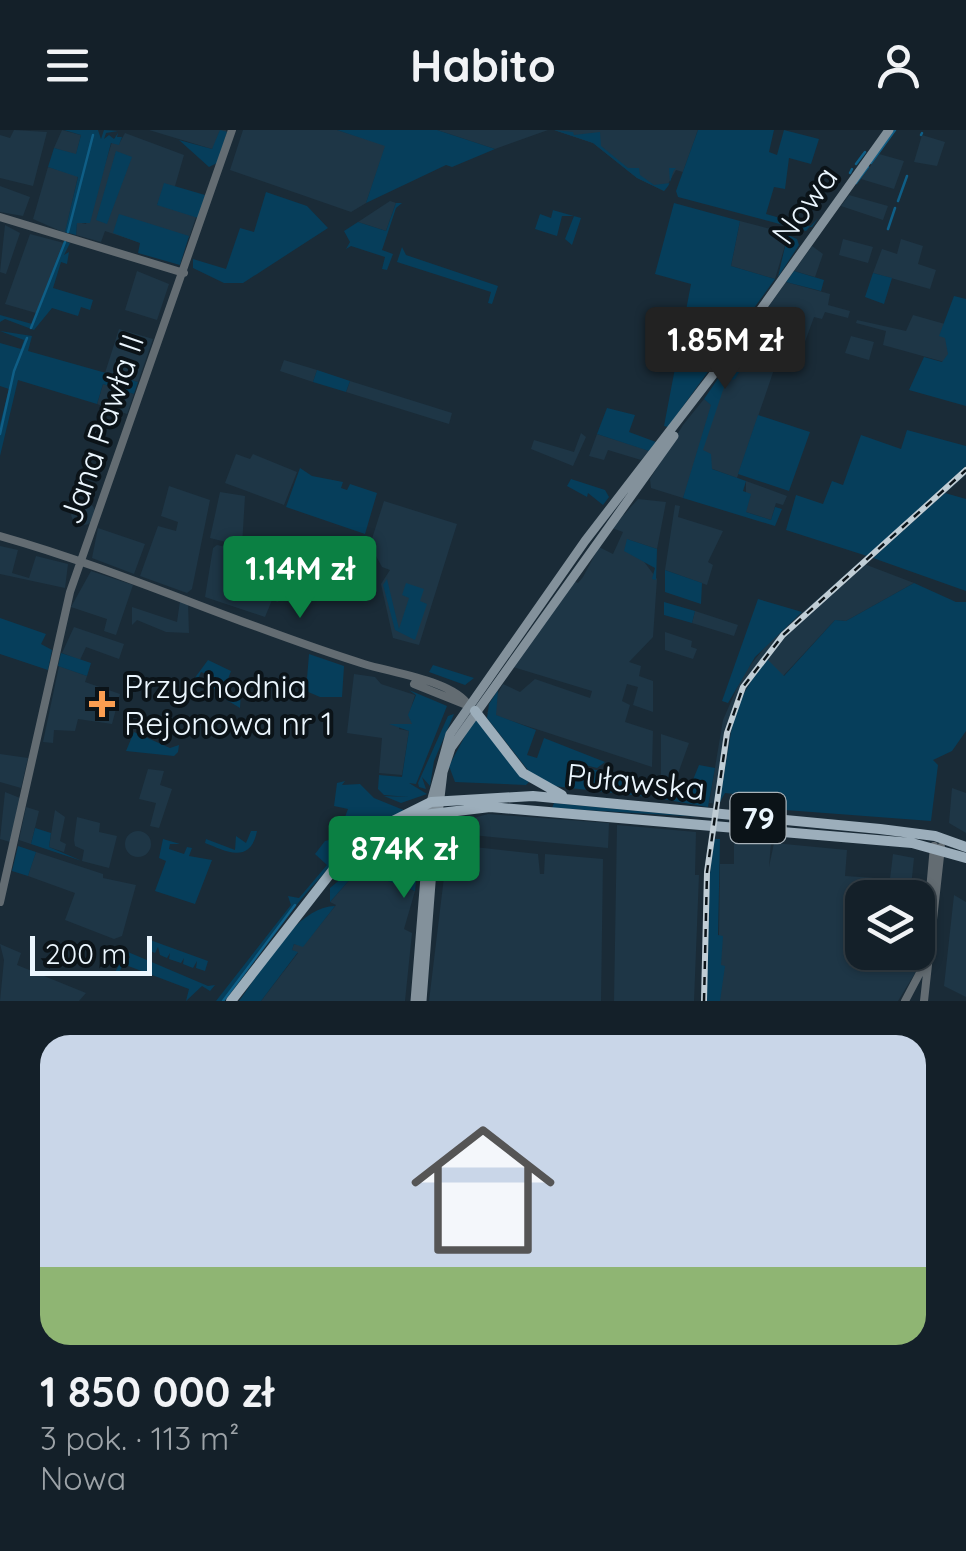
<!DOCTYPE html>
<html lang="pl">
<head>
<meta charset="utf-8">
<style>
	body { margin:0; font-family:Quicksand,sans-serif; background:#1d2831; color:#f1f3f6; height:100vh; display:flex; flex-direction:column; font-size:38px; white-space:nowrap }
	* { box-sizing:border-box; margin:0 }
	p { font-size:32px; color:#9da3a8 }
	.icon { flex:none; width:55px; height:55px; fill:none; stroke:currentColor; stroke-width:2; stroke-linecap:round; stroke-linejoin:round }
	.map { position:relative; height:871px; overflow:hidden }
	.details { display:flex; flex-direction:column; background:#142029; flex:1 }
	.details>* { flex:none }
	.tools { position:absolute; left:845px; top:750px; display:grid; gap:20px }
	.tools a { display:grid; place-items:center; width:90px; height:90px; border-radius:20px; background:#142029; box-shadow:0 2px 8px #0004,0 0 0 2px #333e46; font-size:50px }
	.scale { position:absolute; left:30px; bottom:25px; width:122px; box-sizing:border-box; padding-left:10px; border:5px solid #ebf6fe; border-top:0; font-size:28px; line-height:35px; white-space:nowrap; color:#ebf6fe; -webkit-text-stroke:8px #0b1318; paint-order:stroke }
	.price { position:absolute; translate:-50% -85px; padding:0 22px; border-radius:10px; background:#0b8043; color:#fff; font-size:32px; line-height:65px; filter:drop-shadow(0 2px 5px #0008) }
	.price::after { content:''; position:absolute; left:50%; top:60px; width:30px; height:22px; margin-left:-15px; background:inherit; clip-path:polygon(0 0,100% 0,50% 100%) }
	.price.current { background:#222; color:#fff }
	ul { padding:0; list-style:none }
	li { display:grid; align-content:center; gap:20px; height:530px; padding:0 40px }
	li span { display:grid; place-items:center; height:310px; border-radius:30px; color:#555 }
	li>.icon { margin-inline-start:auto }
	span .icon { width:180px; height:180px; fill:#fffc; stroke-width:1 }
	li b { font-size:42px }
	header { display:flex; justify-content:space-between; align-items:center; height:130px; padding:0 40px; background:#142029; font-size:45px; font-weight:700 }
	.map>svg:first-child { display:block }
</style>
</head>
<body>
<header><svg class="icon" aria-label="menu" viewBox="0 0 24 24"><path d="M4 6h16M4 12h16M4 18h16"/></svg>Habito<svg class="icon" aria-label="person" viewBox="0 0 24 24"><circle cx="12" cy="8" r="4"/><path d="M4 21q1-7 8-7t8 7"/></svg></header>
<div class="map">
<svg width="966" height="871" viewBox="0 0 966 871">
	<rect width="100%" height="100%" fill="#1a2b37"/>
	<path fill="#1e3646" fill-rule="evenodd" d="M14,0L47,2L33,56L0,48V5L10,8Z
		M62,0L81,5L76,25L54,18Z
		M149,0H226L227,2L212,19Z
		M243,0H337L386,15L366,73L351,82L230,40Z
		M437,0H548L495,19Z
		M554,0H698L683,42L676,40L664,61L637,48L593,13Z
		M125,3L184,25L175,56L157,74L196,87L189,108L141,113L105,101L101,112L76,105L77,92L86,94L112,12L119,14Z
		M922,5L945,12L937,36L914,32Z
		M879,24L904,31L894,59L861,49Z
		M48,37L78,46L65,103L33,89Z
		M0,56L30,67L23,86L0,82Z
		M849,65L888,76L883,90L841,76Z
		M390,71L396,73L386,101L358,92Z
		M740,91L778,101V108L786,112L775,149L731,136Z
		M5,95L20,103L6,144L0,142Z
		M30,104L64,113L36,183L5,174Z
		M843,109L873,117L868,133L839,125Z
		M901,109L923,116L918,134L936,140L930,159L873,143L882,119L897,124Z
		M812,116L823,124L815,147L794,141Z
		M137,141L169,154L157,190L125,180Z
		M786,152L830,164L828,175L850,181L848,188L825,182L822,189L814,187L802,220L783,213L737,348L707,337L698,326L683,368L651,358L650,349L683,295L704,269L711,274L724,239Z
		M913,185L966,200V238L883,215L886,201L856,193L857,190L906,201Z
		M119,199L153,209L138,252L105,243Z
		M851,206L874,212L869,230L845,223Z
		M284,230L317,240L313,252L280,241Z
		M350,251L452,283L449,294L346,262Z
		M103,254L134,264L127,284L97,274Z
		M581,303L586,307L573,336L531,319L534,310L574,322Z
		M597,304L641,318L649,321L641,330L608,320L604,330L589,326Z
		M236,324L250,329L253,324L297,342L284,375L225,353Z
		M966,336V345L873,428L867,426Z
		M746,351L787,366L783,375L776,373L771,390L746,382Z
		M169,356L210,370L192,459L187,463L140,446L158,396L176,401L178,392L161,386Z
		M220,362L245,366L242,416L210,408Z
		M638,369L666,372L657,419L627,409L657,449L653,507L629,532L641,536L639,546L653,551V582L633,575L638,557L627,554L622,571L630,575L625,592L653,601L652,637L487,583L503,554L520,562L535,549L590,568L592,561L513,537L574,451L578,453L583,447L599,417L613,424L623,402L612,398Z
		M384,371L457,394L419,515L393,508L381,454L390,440L382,437L370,415Z
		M71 383a12 12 0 1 1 24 0a12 12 0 1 1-24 0Z
		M675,375L680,376L678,387L723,401L708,432L713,435L707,455L665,440Z
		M98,398L145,414L134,444L92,428Z
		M217,415L289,431L278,457L283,460L278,472L272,470L265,487L205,467L213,418Z
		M0,416L18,420L12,443L29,448L36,426L68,434L65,458L0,444Z
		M859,432L914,453L846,491L835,490L783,546L764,527L735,579L719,674L709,673L723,590L743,544L769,512Z
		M91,441L133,455L116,505L104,501L107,489L71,477Z
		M180,471L188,473L189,503L166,502L137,490L132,495V477L177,492Z
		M695,481L738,495L734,506L692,493Z
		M74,497L124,514L119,529L86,517L80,530L62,523Z
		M665,502L692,511L691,517L697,519L693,529L665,520Z
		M59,536L87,546L85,552L120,564L112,594L78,589L75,601L54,600L53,613L43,612Z
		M354,544L375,547L381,554L415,565L409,584L413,594H399V599L409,601L402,645L379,643L382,608L347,603Z
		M661,604L689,613L675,652L661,645Z
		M0,624L28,628L21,658L0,652Z
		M148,639L164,641L160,655L172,659L159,698L150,696L156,673L139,669Z
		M952,658L966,663V703L949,693Z
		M5,662L20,668L10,712L0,709Z
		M26,677L39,681L31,714L19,710Z
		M55,680L65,687L60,711L66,714L64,722L49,717Z
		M488,684L609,693L608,718L451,703L452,694Z
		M77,687L100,693L99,702L117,706L109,738L82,731L84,720L75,716L74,710Z
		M617,695L696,702L695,745H699L694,871H614Z
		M125 714a13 13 0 1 1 26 0a13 13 0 1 1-26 0Z
		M710,704L714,705L708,761L706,871H701L704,750Z
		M734,709L771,712L769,737L774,713L847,720L845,746L890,749L893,724L914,728L911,757L924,760L917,840L898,871H718L720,734H734ZM862,768H918V822H862Z
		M397,713L419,720L417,744L373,729Z
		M448,714L538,724L540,744H544L545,724L603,729L601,871H429Z
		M36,722L103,744V748L136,755L122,806L114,809L65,790L75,763L28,746Z
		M358,740L415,761L404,799L412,803L405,871H261L298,823L292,820L294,814L303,816L336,775L330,772Z
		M954,765L966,772V867L944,856Z
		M0,814L21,823L17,835L86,863L79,871H0L4,830Z"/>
	<path fill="#063e5b" d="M64,0H98L101,9L104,0L118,1L106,3L104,9L109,5L114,9L118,3L117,7H122L119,15L111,13L90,93H77L76,105L65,102L78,47L48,37L54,18L76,24L81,5Z
		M220,0L227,2L217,33L209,37L179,10L212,19Z
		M337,0H437L495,19L452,37L446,35L366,73L385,16Z
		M554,0L573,2L574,5L600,2L601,16L628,38H639L640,45L654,55L670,53L669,38H676C671,41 673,53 664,61L637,48L593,13Z
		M698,0H774L769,22L777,25L784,0L819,9L811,34L789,28L785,59L774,57L766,84L812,97L818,88L806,101L678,67L676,61Z
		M116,21L132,27L107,94L96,90Z
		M164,53L205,65L198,88L157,75Z
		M266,62L307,76L328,98L243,153H224L193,138V129L226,139L240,98L254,102Z
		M396,73H402L396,78L382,120L393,124L387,140L382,139L385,127L351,116L346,119L350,112L344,101L358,92L386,101Z
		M674,73L740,91L731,136L775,149L668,297L664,296L691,154L655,144Z
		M549,79L581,88L572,115L565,109L574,86H562L557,106L535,99L540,84L551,88L553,80Z
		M119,84L189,106L180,135L138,123L140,113L113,103Z
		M781,102L797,109L799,115L778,147L786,112L776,107Z
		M64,111L70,113L64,125L69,122L67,134L61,132L53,158L93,170L90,180L81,177L78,186L52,178L34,200L5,189L0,192V185L32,194Z
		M402,117L406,125L498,156L492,174L488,173L491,162L397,132Z
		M794,141L824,150L821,161L786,152Z
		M873,143L892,148L884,174L865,167Z
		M954,166L966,169V276L909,260L924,227L942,232L948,224L945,208L939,206Z
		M0,201L32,206L28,221L138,252L134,264L103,254L97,274L18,250L0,326V294L9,259L0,256V213L21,219L24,210Z
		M730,231L742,237L735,249L726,251L703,320L711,324L712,339L746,351L743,361L751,364L746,382L771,390L775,377L782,379L775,396L683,368L711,275L704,269Z
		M317,240L350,251L346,262L313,252Z
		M607,278L635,285L629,302L656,312L649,321L597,304Z
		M758,285L810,302L789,361L738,344Z
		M907,300L966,316V336L867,426L786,400L796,365L823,374L832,351L843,355L861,305L901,319Z
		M300,338L312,346L343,352L341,358L347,360L350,354L377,363L365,404L286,377Z
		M571,349L605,360L609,367L603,375L588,363L587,367L567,356Z
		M945,363L966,369V461L873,428Z
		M627,409L657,419L656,450L652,449L655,438L624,421Z
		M665,440L702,453L701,474L665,462Z
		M387,449L399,499L409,468L402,465L406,453L424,459L420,471L427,474L415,510L395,500L383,455Z
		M914,453L956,472H966V601L952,621L933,630L938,635L931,691L732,676L734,664L725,663L719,674L735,579L765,527L784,546L835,490L846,491Z
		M758,469L802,482L755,527L728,573L722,571Z
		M664,472L695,481L692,493L664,485Z
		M0,488L46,504L41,514L52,520L48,540L0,524Z
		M61,523L91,533L87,546L58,536Z
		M309,524L344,536L342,567H320L306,561Z
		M208,530L231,541L228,549L236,557L201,542L198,549L237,566L241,560L240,578L220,566H229L194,549Z
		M433,535L474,548L465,555L429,542Z
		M409,560L447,576L416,654L409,653L427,664L401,673L384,666L409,667L384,665L378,659L379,645L402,647L409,601L389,594H412L408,585L416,565Z
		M498,560L496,585L536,600L527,625L537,628L544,608L605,632L597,638L569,631L567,639L580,642L583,637L630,648L626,662L649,667L553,656L531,644L487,588L489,574Z
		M454,584L434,631L430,656L422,647L426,659L419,657L418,653L448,586Z
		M475,587L529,652L526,655L455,652L449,636Z
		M134,602L170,618L179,615L178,622L174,626L126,621Z
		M699,635L715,638L708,677L656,668L654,656L686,667Z
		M345,651L342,655L360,654L374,668L406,681C326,720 277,802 225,871H216L291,775L288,766L299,768L327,735L315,724L325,711L337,708L348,679L334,676L337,653Z
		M554,673L702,687L552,678Z
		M417,695L422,702L419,720L397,713L373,729L417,744L415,761L358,740L330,772V758L375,720Z
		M35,698L51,703L49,717L82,731L31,714Z
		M251,701H257C250,736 224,720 205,713L206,709L235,720L236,706L246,713Z
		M163,709L180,714H170L169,719L184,724L187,717L192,718L189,726L212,730L195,774L155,761L166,731L159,728Z
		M714,709H720L718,805L723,806L721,835L725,836L720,871H706L708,761Z
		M18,716L36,722L28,746L12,741Z
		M335,776L303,817L294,814L292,820L298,822L261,871H239C262,840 295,777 335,776Z
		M150,810L208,831L205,841L196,838L197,831L193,838L183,834L184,828L181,833L169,829L170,823L167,828L160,825L158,817L155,823L148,820Z
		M128,822L208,856L215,855L210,861L202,856L186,871L189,859L123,834L118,845L114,844L124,826L130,828Z"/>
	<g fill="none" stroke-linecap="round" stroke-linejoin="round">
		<path stroke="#0f5e86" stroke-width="2.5" d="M921,5L922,3
			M871,33L895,0
			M856,34L865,22
			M850,43L852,39
			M856,53L868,37
			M898,71L907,46
			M888,99L895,78
			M68,102L93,5
			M31,198L65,112
			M0,304L14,241L27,208
			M344,744L366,726
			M223,871L295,775"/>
		<path stroke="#636c72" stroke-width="8" d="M0,87L184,143
			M0,406C124,441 241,496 364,534C393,543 454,551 469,576
			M414,554L469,576
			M0,772L70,462L232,0
			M905,871L923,837L934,716
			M924,871L941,717"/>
		<path stroke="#83919b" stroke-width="9" d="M415,871L431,672L450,604L585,411L729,224L889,0
			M422,871L433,727L443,642L451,618L674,306"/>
		<path stroke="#9caebb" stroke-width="10" d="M475,581L523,643L562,665
			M358,725L424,685L490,677L912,713L966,728
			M231,871L340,731L381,697L431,672L533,666L880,699L935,706L966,717"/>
		<g stroke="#c0cdd5" stroke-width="6">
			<path id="rail" d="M704,871L707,742L727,603L743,557L783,505L966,340"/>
		</g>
		<use href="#rail" stroke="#0b1318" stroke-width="2.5" stroke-dasharray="8" stroke-linecap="butt"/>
	</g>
	<path fill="#fb9e51" stroke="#0b1318" stroke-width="4" d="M97 559h10v10h10v10h-10v10h-10v-10h-10v-10h10z"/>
	<g text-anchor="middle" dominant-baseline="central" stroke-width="8" stroke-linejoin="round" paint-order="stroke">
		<rect fill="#0b1318" stroke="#a8b2b9" stroke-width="2.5" x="730.5" y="663" width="55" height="50" rx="8"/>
		<g font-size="30" font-weight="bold" fill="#ebf6fe">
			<text x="758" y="688">79</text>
		</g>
		<g font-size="32" fill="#ebf6fe" stroke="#0b1318">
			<text transform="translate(804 75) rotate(-54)">Nowa</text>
			<text transform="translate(101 299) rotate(-71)">Jana Pawła II</text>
			<text transform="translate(636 651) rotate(6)">Puławska</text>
		</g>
		<g font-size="32" fill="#ebf6fe" stroke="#0b1318" text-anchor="start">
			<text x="124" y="556">Przychodnia<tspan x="124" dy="37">Rejonowa nr 1</tspan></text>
		</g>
	</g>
</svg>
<div class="tools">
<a><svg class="icon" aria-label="layers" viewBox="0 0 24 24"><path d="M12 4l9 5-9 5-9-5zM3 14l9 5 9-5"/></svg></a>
</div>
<div class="scale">200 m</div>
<b class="price current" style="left:725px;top:262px">1.85M zł</b>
<b class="price" style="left:300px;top:491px">1.14M zł</b>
<b class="price" style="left:404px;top:771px">874K zł</b>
</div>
<section class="details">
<ul>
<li><span style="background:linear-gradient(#c9d6e8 75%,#8fb573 0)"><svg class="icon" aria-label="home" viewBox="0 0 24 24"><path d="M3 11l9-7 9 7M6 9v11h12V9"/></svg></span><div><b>1 850 000 zł</b><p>3 pok. · 113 m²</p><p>Nowa</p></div></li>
</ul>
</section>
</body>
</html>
